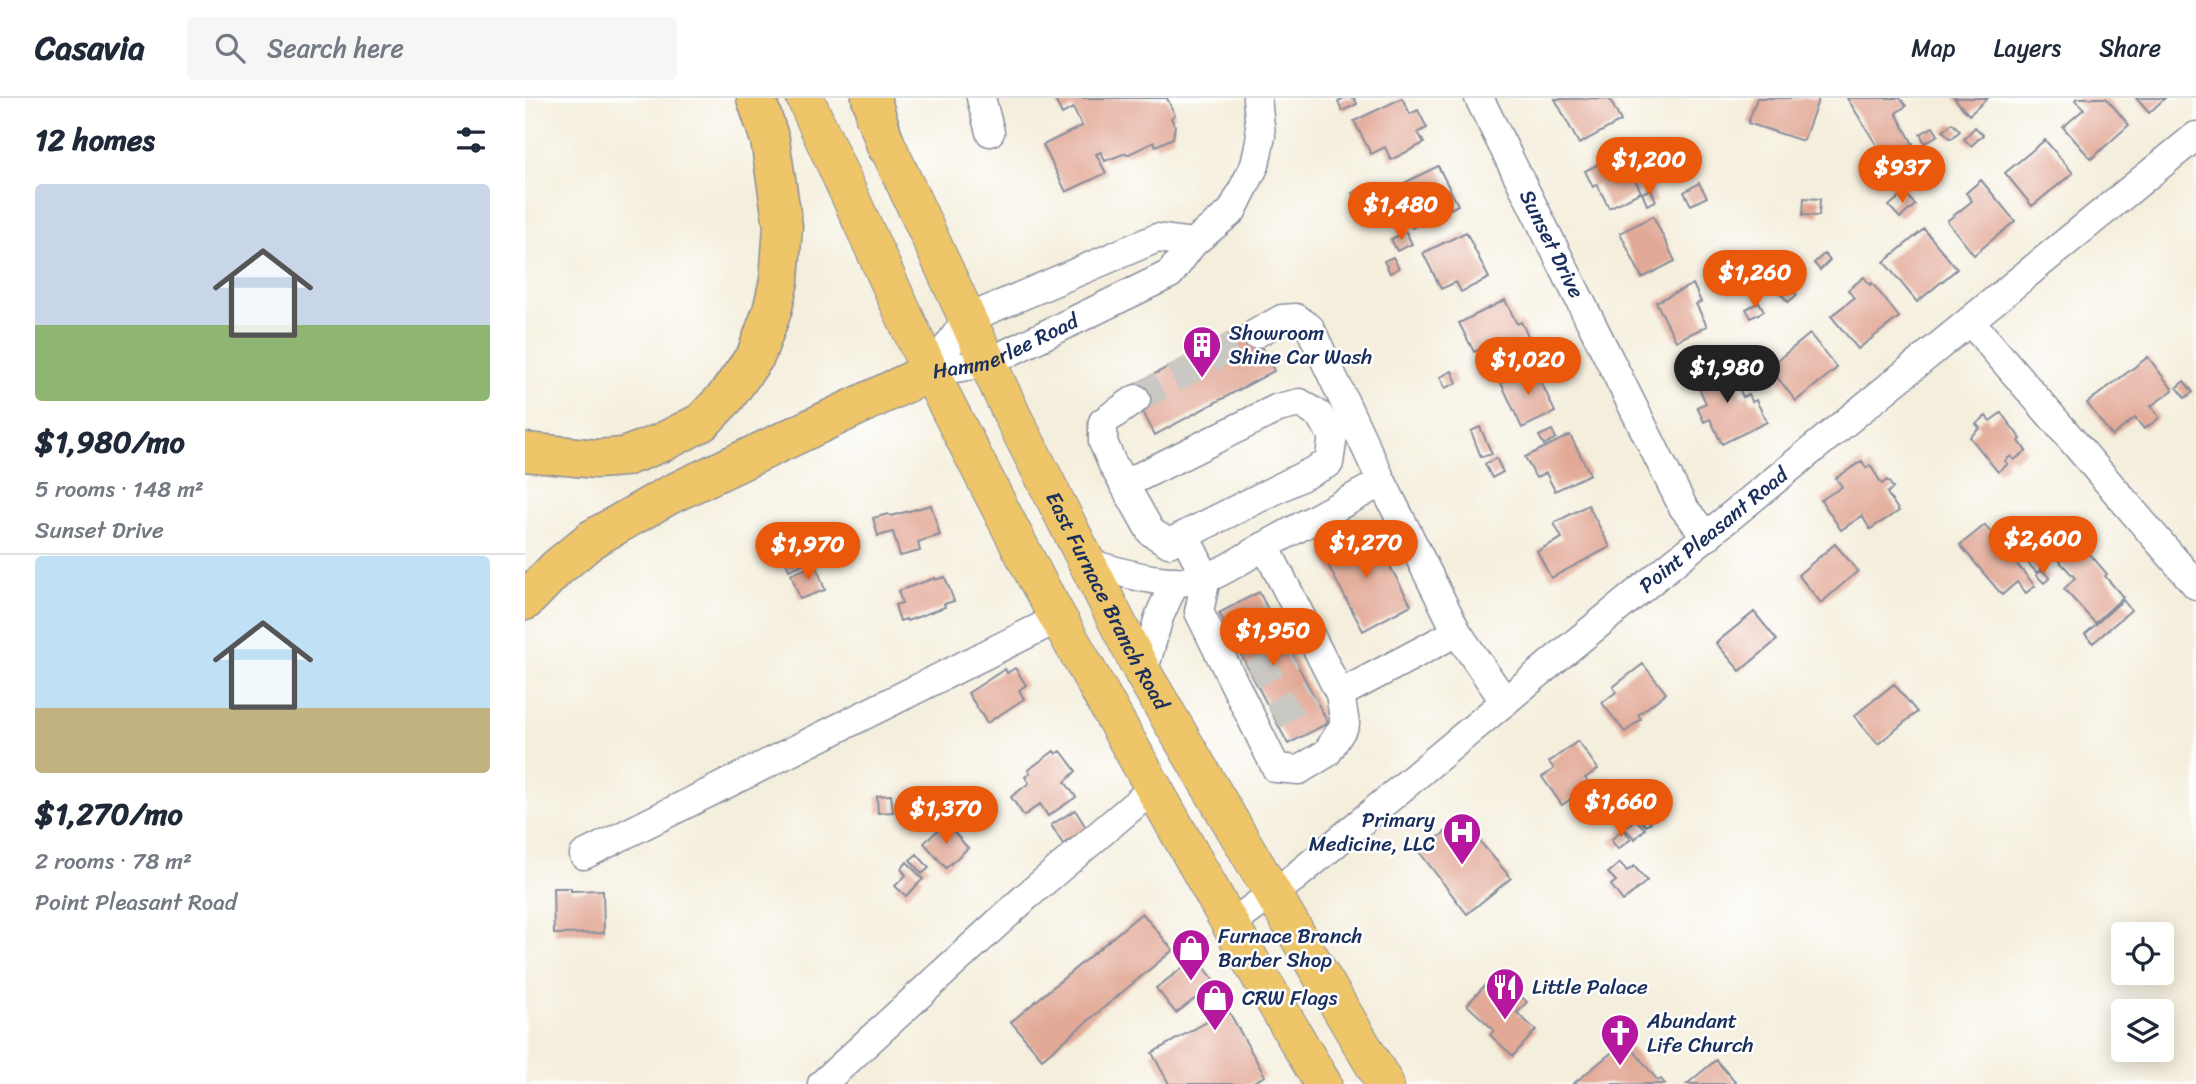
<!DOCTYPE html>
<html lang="en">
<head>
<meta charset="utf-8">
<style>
	body { margin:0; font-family:Sriracha,sans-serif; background:#f6f6f7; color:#1f2937; height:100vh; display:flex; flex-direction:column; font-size:26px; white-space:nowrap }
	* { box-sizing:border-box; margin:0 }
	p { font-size:23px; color:#747a83 }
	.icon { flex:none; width:38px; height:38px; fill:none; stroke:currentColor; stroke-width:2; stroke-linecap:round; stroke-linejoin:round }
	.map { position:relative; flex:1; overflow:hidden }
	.drawer { display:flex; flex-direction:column; background:#fff; width:525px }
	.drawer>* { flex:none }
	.fabs { position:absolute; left:1586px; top:824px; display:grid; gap:14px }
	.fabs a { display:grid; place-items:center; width:63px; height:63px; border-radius:7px; background:#fff; box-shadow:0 4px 18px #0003; font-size:35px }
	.price { position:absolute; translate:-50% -60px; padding:0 16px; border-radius:24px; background:#ea580c; color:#fff; font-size:23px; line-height:46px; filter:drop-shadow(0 2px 4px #0008) }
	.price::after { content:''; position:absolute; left:50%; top:42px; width:21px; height:16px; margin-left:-10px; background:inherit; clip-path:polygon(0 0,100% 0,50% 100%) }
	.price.active { background:#222; color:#fff }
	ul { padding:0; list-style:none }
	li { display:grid; align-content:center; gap:14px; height:371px; padding:0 35px }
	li+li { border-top:2px solid #e0e1e3 }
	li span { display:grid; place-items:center; height:217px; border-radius:7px; color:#555 }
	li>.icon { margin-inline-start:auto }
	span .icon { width:126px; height:126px; fill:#fffc; stroke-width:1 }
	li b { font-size:30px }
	h2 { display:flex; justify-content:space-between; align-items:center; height:84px; padding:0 35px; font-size:30px }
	header { display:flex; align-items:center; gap:42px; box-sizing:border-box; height:98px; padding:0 35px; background:#fff; border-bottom:2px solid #e0e1e3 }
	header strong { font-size:33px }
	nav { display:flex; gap:38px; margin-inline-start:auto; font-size:24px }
	.search { width:490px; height:63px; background:#f6f6f7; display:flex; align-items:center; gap:18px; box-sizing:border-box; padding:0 24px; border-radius:7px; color:#747a83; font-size:26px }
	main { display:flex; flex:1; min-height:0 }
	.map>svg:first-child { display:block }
</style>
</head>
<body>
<header>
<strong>Casavia</strong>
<div class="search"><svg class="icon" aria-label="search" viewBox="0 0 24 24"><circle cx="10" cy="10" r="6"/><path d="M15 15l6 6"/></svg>Search here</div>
<nav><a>Map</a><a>Layers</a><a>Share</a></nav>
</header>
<main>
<section class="drawer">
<h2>12 homes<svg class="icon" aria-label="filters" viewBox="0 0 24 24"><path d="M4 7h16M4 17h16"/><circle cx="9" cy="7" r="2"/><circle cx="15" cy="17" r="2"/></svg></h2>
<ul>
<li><span style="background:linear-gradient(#c9d6e8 65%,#8fb573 0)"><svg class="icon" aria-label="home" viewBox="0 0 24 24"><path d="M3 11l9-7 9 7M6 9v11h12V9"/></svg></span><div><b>$1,980/mo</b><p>5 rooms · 148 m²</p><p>Sunset Drive</p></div></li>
<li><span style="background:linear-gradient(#bfe0f5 70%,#c2b280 0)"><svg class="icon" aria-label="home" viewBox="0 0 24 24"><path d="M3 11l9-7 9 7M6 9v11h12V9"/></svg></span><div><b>$1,270/mo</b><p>2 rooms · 78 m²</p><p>Point Pleasant Road</p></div></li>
</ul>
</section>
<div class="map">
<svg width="1671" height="986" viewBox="0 0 1671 986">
	<rect width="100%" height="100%" fill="#fff"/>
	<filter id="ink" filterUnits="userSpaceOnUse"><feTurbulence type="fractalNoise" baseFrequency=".0143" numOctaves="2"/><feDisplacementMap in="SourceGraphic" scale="14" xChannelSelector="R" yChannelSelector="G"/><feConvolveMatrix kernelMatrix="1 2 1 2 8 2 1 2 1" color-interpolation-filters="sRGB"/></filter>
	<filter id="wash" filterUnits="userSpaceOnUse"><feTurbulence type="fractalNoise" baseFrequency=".00686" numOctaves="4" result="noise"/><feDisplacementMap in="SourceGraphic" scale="28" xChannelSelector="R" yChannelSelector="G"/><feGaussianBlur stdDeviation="1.57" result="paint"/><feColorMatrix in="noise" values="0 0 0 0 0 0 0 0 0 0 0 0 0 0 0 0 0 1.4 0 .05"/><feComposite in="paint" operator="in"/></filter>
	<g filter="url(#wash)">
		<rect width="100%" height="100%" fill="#f4eedc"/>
		<g id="blocks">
			<path fill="#e2a996" d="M529,0H642L650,17L646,20L650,28L648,40L631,48L629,44L602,57L601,55L580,63L576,54L571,56L581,75L541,94L518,47L557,28L548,10L537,16Z
				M819,0H829L832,6L817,13L813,4Z
				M877,0L885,16L893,12L902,30L893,34L899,45L866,62L860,49L846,56L829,23Z
				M1084,0L1096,23L1054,46L1030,1Z
				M1232,0H1294L1278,43L1223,25Z
				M1322,0H1375L1381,8L1371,15L1388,46L1365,60L1357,48L1354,51Z
				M1429,0H1463L1444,17Z
				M1552,0H1581L1604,27L1566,61L1538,29L1559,11L1550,2Z
				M1611,0H1640L1624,15Z
				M1427,25L1435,33L1426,41L1418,33Z
				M1408,29L1413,37L1400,45L1395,36Z
				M1450,29L1458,37L1446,48L1439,41Z
				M1520,42L1548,75L1507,108L1480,75Z
				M1101,52L1110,70L1106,73L1116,94L1084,110L1072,86L1068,89L1060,73Z
				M913,68L933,107L887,130L867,91Z
				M1456,82L1490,123L1449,157L1422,123L1447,103L1441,95Z
				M1174,85L1182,99L1166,107L1159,94Z
				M837,90L841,101L831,105L827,95Z
				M1126,91L1131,103L1122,107L1117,95Z
				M1380,94L1390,107L1375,120L1364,108Z
				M1279,100L1295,101L1294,118L1278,117Z
				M1128,118L1150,163L1117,180L1095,135Z
				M1399,131L1432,171L1392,204L1359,164Z
				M881,134L887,146L872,153L866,141Z
				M941,134L964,180L936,194L931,184L916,191L898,155Z
				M1299,156L1305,162L1295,172L1289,165Z
				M868,159L874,170L865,175L859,163Z
				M1339,179L1345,187L1347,185L1374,219L1333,251L1306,218L1329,200L1323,192Z
				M1168,186L1176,204L1171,206L1182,228L1151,243L1131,204Z
				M1263,187L1272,197L1263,204L1255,195Z
				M980,202L992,226L996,224L1004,239L957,262L953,252L949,254L934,225Z
				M1234,204L1239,213L1226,220L1221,211Z
				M724,226L749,273L630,337L605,289Z
				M1285,236L1312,270L1271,303L1244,269Z
				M1623,259L1648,292L1626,308L1634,319L1633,321L1619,331L1610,320L1587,338L1562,305Z
				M1202,265L1218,299L1223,296L1227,304L1231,302L1242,324L1197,346L1185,321L1179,324L1172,309L1181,305L1169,280Z
				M1009,268L1030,314L997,330L976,285Z
				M927,273L932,285L920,290L915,279Z
				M1659,283L1668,294L1660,300L1652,289Z
				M1476,315L1496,341L1494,343L1501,353L1489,362L1486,358L1480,363L1483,366L1473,374L1445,339L1455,330L1451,326L1461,318L1465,323Z
				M955,329L967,356L956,359L946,333Z
				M1027,332L1031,340L1019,347L1014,338Z
				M1045,337L1065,376L1030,393L1021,375L1011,380L1000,359Z
				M971,360L978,374L967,380L960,366Z
				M1337,363L1341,370L1345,367L1357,386L1362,382L1364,384L1368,390L1362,395L1374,413L1345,431L1337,418L1316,432L1296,402L1317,389L1311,380Z
				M406,407L415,437L393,444L395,453L375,458L368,434L353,438L348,420L363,416L366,418Z
				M1063,407L1085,449L1026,480L1012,453L1037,440L1029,425Z
				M1516,425L1520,429L1512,437L1523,450L1542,433L1544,436L1553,427L1563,439L1554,447L1562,456L1564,455L1582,476L1580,478L1598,499L1570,525L1539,491L1550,480L1525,453L1522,455L1527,461L1512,475L1489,450Z
				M1460,427L1510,488L1501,495L1492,484L1477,497L1435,447Z
				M845,431L886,507L838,533L797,456Z
				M1310,446L1333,473L1296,505L1273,477Z
				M278,449L284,464L264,472L258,457Z
				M291,467L300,492L275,501L266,476Z
				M1517,472L1525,480L1519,485L1511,477Z
				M420,479L429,503L419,506L420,509L382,523L381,521L375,523L370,507L377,505L373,493L410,480V482Z
				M734,494L803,625L763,646L694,515Z
				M1598,502L1606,512L1568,545L1560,536Z
				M1229,514L1252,542L1215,573L1191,545Z
				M1118,566L1141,595L1113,617L1116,621L1100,634L1077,605L1091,594L1088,589Z
				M490,570L501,587L494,592L499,601L462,625L443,595L480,571L482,575Z
				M1369,586L1392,614L1353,646L1329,618Z
				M1053,643L1073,671L1060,680L1065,687L1037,707L1017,679L1029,671L1024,664Z
				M529,653L531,656L536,653L551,673L540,684L551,699L523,718L515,706L499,718L486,699L504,685L500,679L505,675L503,672Z
				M366,697L368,714L353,715L352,698Z
				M1123,707L1133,718L1121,728L1111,717Z
				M550,712L562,731L538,746L526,727Z
				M936,721L986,780L942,816L895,755Z
				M1110,721L1120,731L1110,741L1100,731Z
				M421,725L443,750L421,770L399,745Z
				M1098,731L1106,741L1093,751L1086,742Z
				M392,756L404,770L397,776L385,762Z
				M382,764L398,781L381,798L370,788L381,777L376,771Z
				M1095,765L1102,773L1109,768L1122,783L1098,803L1086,787L1091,783L1083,775Z
				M28,790H46V793L78,792L79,835L29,836Z
				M617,815L648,852L517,961L486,924Z
				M674,862L689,882L680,887L683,891L651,915L631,890L664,865L665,868Z
				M960,887L979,904L989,892L1002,904L992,915L1011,932L988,958L965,937L969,932L942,907Z
				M703,912L740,978L725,986H644L627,955Z
				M1101,943L1133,983L1136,981L1140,986H1048Z
				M1191,962L1210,984L1208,986H1162Z"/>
		</g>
	</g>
	<g filter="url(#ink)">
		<use href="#blocks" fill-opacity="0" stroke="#888e9d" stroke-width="2"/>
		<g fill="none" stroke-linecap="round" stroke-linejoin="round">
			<path stroke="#c9c8c3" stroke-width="28" stroke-dasharray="28 14" stroke-linecap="butt" d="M611,301L730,236
				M707,541L746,517
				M727,577L767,556
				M748,618L786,594"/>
			<g stroke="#888e9d" stroke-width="31">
				<g id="minor">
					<path d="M456,0L465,34"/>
					<path id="s1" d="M954,0L1158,409L1182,439"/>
					<path d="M1445,223L1671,487"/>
					<path d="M730,236L757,221L771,220L785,230L857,384L932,534"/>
					<path id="s2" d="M405,274L462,265L645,176L668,145L707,113L730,67L736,38L732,0"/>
					<path d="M405,274L442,221L632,140L668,145"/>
					<path d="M600,386L753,310L775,305L794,317L808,338L804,365L644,445L626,434L587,365L578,344V324L611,301"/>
					<path d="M660,438L681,480L674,514L751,670L774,672L802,655L820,626L815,596"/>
					<path d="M740,448L857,384"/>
					<path d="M562,465C596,474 646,491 681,480C701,473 721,458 740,448L815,596L932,534L980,604"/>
					<path d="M618,575L634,519L650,483"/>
					<path d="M59,757L534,520"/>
					<path id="s3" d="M706,826L769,780L1032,560L1671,38"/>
					<path d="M297,986L502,798L629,690"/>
				</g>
			</g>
			<g stroke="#888e9d" stroke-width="39">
				<g id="major">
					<path d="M280,0L405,274L513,484L724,860L798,986"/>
					<path id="s4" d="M349,19L487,317L618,575L860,986"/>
				</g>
			</g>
			<g stroke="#888e9d" stroke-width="41">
				<path id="highway" d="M346,0L361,48
					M0,354L72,361L99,359L138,344L177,324L201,299L231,257L247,213L254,183L258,128L245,42L231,0
					M0,503L32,470L67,441L144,397L405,274"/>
			</g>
			<use href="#minor" stroke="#fff" stroke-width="28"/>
			<use href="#major" stroke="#eec569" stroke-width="37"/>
			<use href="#highway" stroke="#eec569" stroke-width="38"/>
		</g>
	</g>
	<defs>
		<g id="building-pin" transform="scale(2.0125)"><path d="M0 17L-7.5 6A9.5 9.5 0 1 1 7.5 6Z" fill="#b5179e" stroke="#fff"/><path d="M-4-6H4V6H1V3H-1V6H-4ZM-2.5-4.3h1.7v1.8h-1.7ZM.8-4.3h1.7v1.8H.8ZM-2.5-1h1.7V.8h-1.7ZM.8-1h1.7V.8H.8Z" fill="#fff"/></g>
		<g id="hospital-pin" transform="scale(2.0125)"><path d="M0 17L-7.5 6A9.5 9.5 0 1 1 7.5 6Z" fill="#b5179e" stroke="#fff"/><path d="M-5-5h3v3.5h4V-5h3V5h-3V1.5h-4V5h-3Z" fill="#fff"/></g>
		<g id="shop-pin" transform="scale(2.0125)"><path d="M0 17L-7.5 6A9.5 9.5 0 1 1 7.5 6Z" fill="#b5179e" stroke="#fff"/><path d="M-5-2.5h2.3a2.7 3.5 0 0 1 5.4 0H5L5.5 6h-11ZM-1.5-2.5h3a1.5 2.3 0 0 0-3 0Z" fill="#fff"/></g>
		<g id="restaurant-pin" transform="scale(2.0125)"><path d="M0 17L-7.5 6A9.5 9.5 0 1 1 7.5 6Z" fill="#b5179e" stroke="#fff"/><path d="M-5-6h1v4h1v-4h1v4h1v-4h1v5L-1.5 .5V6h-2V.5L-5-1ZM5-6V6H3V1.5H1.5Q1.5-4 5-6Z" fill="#fff"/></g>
		<g id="church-pin" transform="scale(2.0125)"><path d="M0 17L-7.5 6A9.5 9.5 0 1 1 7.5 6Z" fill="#b5179e" stroke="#fff"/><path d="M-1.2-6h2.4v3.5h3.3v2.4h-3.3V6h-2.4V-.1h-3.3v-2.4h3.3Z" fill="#fff"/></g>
	</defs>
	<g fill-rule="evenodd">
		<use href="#building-pin" x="677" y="247"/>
		<use href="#hospital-pin" x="937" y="734"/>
		<use href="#shop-pin" x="666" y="850"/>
		<use href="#restaurant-pin" x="980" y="889"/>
		<use href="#shop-pin" x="690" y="900"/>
		<use href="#church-pin" x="1095" y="935"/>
	</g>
	<g text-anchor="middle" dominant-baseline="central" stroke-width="5" stroke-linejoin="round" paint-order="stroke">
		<g font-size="21" fill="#1b2f5e" stroke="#fff">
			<text stroke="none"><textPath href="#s1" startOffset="163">Sunset Drive</textPath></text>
			<text stroke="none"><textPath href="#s2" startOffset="80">Hammerlee Road</textPath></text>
			<text stroke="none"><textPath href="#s3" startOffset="623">Point Pleasant Road</textPath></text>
			<text stroke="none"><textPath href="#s4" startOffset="537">East Furnace Branch Road</textPath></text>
		</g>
		<g font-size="21" fill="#1b2f5e" stroke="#fff" text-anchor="start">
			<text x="704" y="235">Showroom<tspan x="704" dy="24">Shine Car Wash</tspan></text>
			<text x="910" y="722" text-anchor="end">Primary<tspan x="910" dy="24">Medicine, LLC</tspan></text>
			<text x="693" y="838">Furnace Branch<tspan x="693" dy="24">Barber Shop</tspan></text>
			<text x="1007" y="889">Little Palace</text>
			<text x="717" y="900">CRW Flags</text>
			<text x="1122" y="923">Abundant<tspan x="1122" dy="24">Life Church</tspan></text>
		</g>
	</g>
</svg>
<div class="fabs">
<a><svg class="icon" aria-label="locate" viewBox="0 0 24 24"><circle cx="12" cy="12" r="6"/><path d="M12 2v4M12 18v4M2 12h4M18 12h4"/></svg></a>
<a><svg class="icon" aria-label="layers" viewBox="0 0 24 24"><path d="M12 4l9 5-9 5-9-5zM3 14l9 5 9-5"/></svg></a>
</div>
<b class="price" style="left:1124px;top:99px">$1,200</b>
<b class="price" style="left:1377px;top:107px">$937</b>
<b class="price" style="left:876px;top:144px">$1,480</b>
<b class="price" style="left:1230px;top:212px">$1,260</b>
<b class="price" style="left:1003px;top:299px">$1,020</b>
<b class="price active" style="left:1202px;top:307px">$1,980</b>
<b class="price" style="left:1518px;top:478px">$2,600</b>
<b class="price" style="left:841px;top:482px">$1,270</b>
<b class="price" style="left:283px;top:484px">$1,970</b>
<b class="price" style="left:748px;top:570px">$1,950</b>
<b class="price" style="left:1096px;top:741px">$1,660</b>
<b class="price" style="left:421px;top:748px">$1,370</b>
</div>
</main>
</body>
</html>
